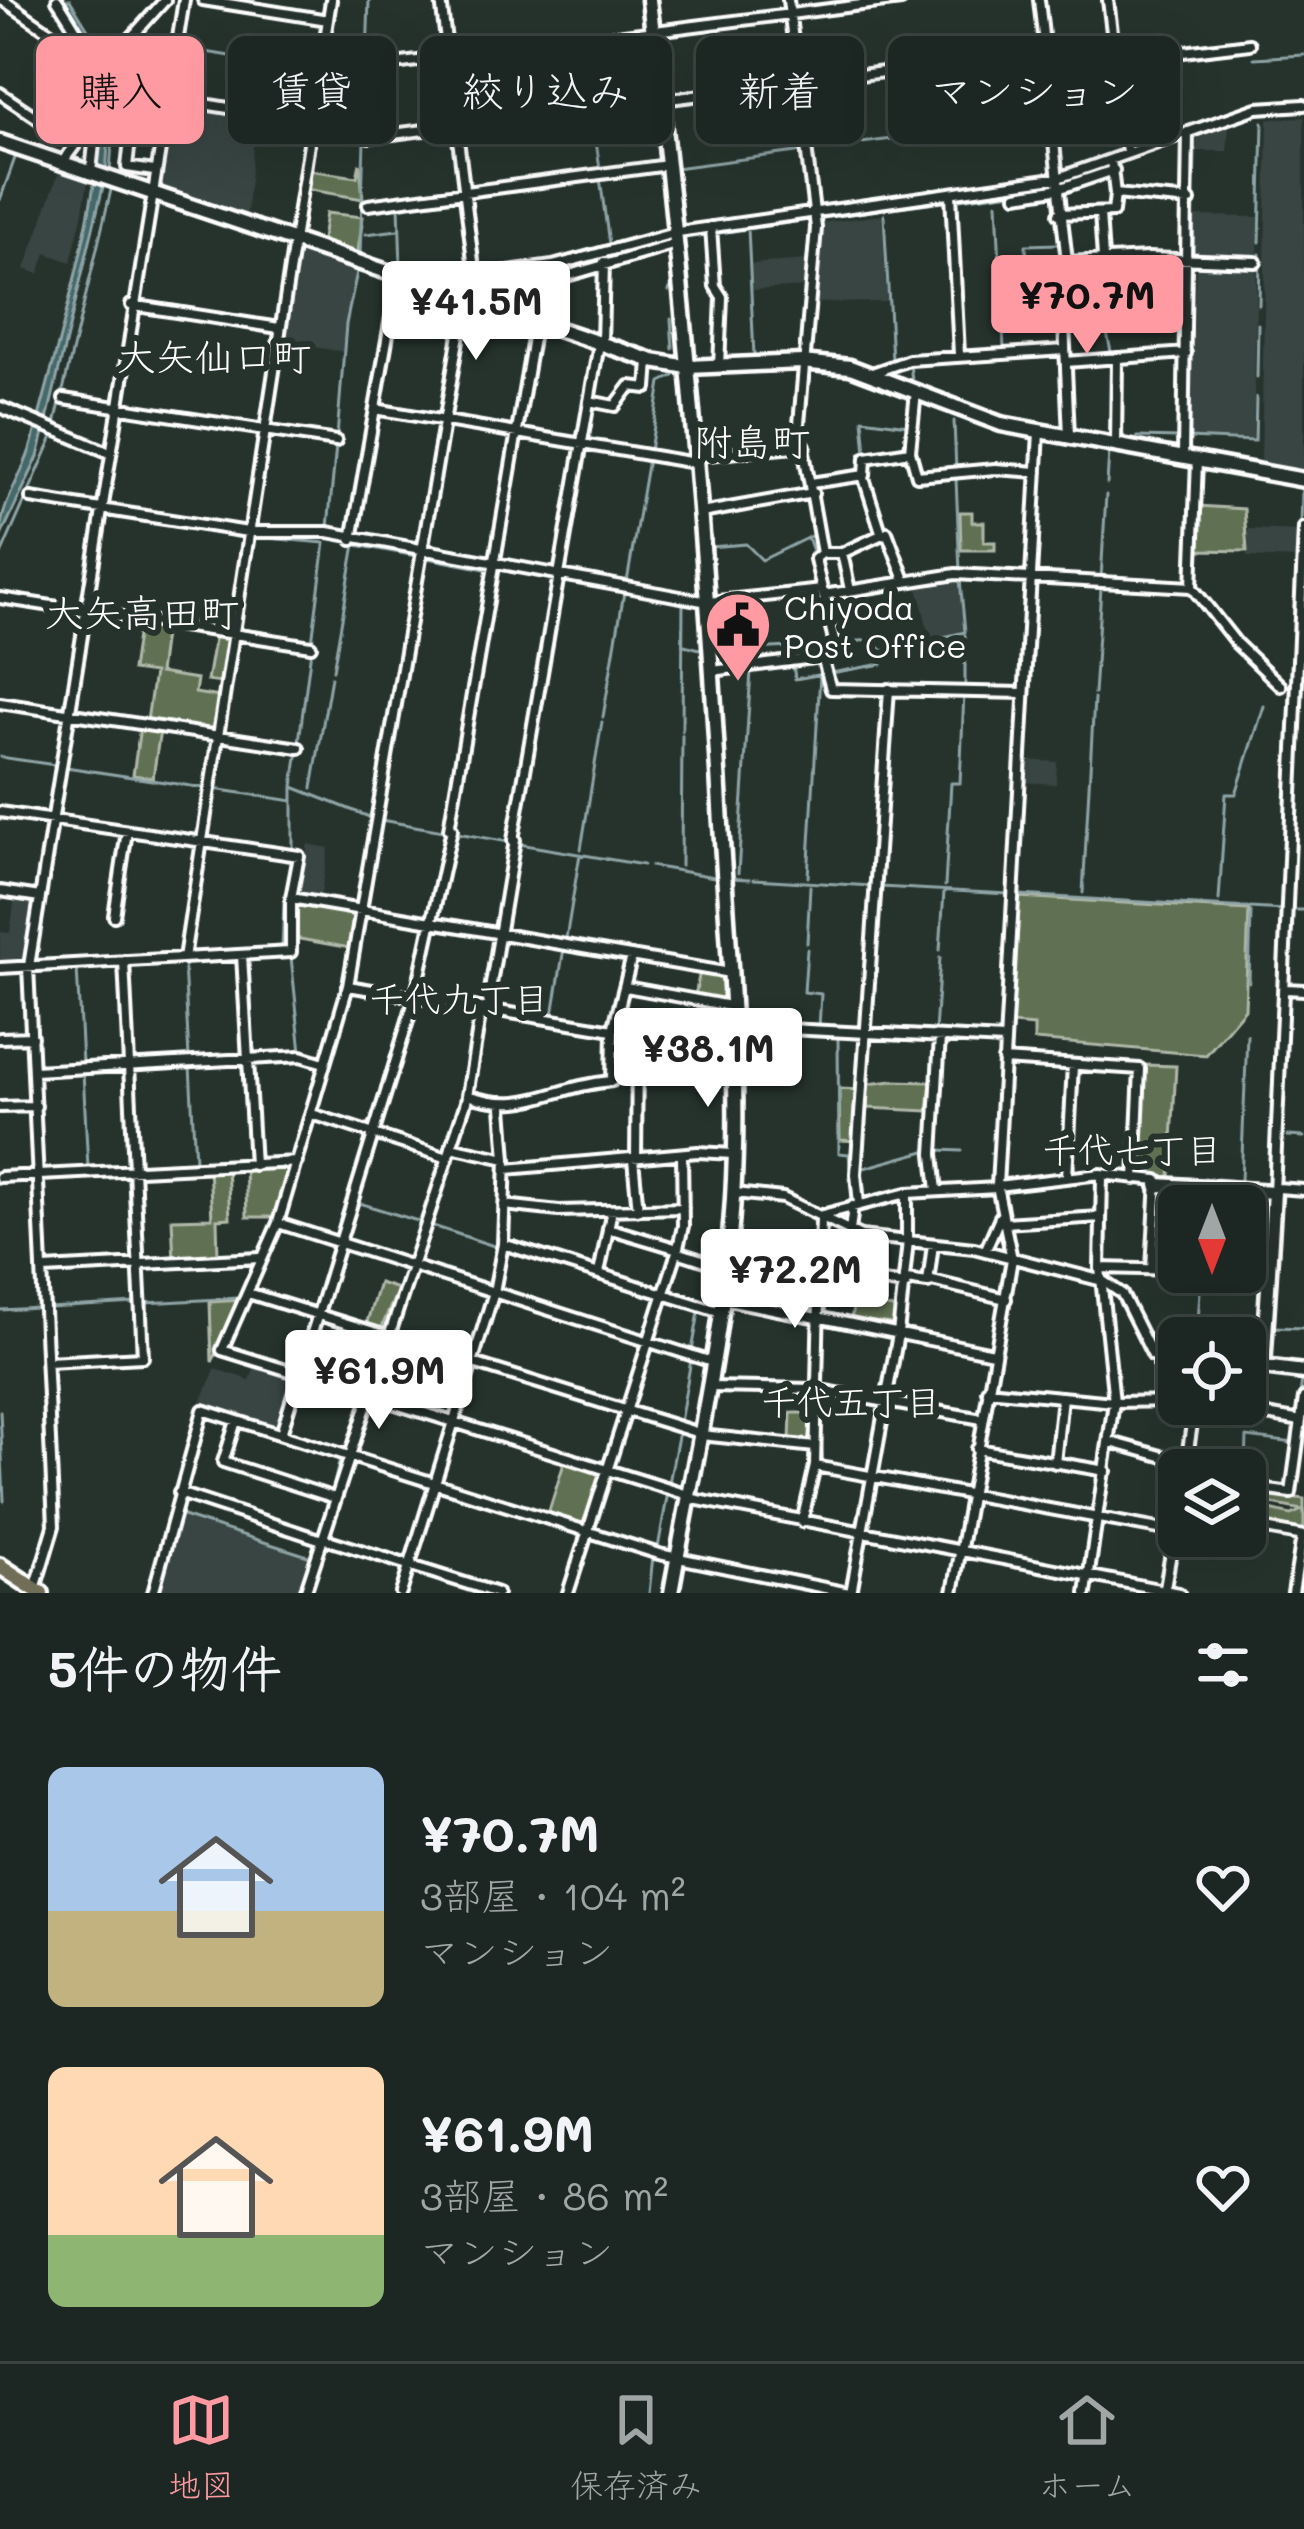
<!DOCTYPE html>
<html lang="ja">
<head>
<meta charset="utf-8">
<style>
	body { margin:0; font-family:Mali,"Klee One",sans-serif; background:#252e2a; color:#f1f3f6; height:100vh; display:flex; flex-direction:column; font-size:45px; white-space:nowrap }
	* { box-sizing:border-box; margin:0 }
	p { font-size:39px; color:#a0a5a5 }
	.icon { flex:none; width:66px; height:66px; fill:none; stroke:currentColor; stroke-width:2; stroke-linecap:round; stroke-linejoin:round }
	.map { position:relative; height:1593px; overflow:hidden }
	.details { display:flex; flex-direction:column; background:#1c2622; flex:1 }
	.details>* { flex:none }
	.hud { position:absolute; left:36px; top:36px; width:1233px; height:108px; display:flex; gap:24px }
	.needle { width:78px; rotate:180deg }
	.buttons { position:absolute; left:1158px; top:1185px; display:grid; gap:24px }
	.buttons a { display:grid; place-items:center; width:108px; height:108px; border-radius:18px; background:#1c2622; box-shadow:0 12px 48px #0002,0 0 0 3px #3a4340; font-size:60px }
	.price { position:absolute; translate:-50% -102px; padding:0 27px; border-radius:12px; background:#fff; color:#222; font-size:39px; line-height:78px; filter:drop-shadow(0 3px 6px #0008) }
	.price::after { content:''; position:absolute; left:50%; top:72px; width:36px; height:27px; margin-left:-18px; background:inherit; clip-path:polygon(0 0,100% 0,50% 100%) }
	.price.selected { background:#ff9aa2; color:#111 }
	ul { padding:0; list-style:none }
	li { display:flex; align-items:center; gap:36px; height:300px; padding:0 48px }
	li span { display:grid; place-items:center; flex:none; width:336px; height:240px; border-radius:18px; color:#555 }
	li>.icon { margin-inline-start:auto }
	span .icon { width:144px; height:144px; fill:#fffc; stroke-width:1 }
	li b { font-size:51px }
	h2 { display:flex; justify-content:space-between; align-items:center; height:144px; padding:0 48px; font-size:51px }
	.pill { padding:0 42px; border-radius:18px; background:#1c2622; box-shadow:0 12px 48px #0002,0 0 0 3px #3a4340; font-size:42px; line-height:108px }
	.pill.selected { background:#ff9aa2; color:#111 }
	.menu { display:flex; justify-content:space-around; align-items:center; height:168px; border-top:3px solid #3a4340; background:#1c2622; font-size:33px; color:#a0a5a5 }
	.menu a { display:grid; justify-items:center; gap:6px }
	.menu .selected { color:#ff9aa2 }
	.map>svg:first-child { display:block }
</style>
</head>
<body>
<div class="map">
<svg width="1304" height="1593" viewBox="0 0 1304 1593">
	<rect width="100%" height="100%" fill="#26332d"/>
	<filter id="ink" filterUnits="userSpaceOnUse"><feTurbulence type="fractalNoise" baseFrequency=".00833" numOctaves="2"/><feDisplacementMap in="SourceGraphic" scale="24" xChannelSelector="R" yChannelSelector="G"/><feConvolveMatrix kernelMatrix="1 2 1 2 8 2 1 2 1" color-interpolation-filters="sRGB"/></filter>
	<g filter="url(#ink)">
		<path fill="#384443" d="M175,104L256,116L246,221L159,193L156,186Z
			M1304,117V470L1261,462L1268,119Z
			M1229,125L1227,151H1196L1197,136Z
			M59,172L88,181L82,216L71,262L46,253L39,274L25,269Z
			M882,215L887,302L811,303L819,223Z
			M1194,216L1259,217L1258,260L1194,259Z
			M294,250L356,271L344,352L280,341Z
			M808,260L806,287L752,290L751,264Z
			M1196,262L1257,264L1253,439L1189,437Z
			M1248,529L1299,531L1298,559L1247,557Z
			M958,578L964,631L930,639L917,583Z
			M1025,760L1057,762L1056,784L1023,782Z
			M308,844L329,848L320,899L299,893Z
			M15,897L36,904L27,959L0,962V932L10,933Z
			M256,1364L292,1375L276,1429L200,1405L215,1369L250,1380Z
			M177,1515L310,1558L298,1593H158Z"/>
		<path fill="#607153" stroke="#b0b8a9" stroke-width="3" d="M360,163L363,199L305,189L308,170L357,177Z
			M326,213L363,217L357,258L321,246Z
			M1198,506L1244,509L1247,551L1196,550Z
			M960,512H972V522H984V542H995V550H961Z
			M139,622L165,626L159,673L197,679L195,693L220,697L211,731L147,721L154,673L132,670Z
			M215,634L228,640L222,683L207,681Z
			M140,727L160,730L153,778L133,775Z
			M1017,897L1249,910L1245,1009L1206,1055L1034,1040V1026L1010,1024Z
			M297,903L353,912L350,948L294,938Z
			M700,971L721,974L723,1002L695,996Z
			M1144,1065L1176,1066L1170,1178L1139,1172Z
			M892,1081L931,1082L928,1111L867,1108L868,1084Z
			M839,1089L861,1090L859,1141L840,1140Z
			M289,1165L277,1217H247L245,1167Z
			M227,1168L230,1218L217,1219L218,1258L174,1260L172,1219L212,1218L209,1169Z
			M857,1282L878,1285L875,1305L898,1309L896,1324L851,1320Z
			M379,1283L398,1289L381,1329L366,1325Z
			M242,1300L212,1362L210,1302Z
			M393,1341L418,1349L402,1401L374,1388Z
			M442,1356L467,1368L455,1407L416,1387L422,1368L437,1374Z
			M791,1413H812L808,1443L790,1441Z
			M565,1460L602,1476L582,1525L548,1514Z
			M1257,1492L1304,1499V1530L1255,1519L1258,1507L1291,1515L1302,1510L1257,1501Z"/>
		<path fill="#44676b" stroke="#8fa4a6" stroke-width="3" d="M63,0H70L113,70L106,174L38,457L0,538C0,502 23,477 32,443C58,343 107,181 102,81C101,51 79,25 63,0Z"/>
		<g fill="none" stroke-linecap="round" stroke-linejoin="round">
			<path stroke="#8fa4a6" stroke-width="3" d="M582,45L590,105
				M181,48L316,70
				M126,51L171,0
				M1254,58L1304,55
				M325,72L363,78
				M592,113L600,169
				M846,145L939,133
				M812,149L832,146
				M1095,160L1122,151
				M1117,164L1259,113L1304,110
				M675,168L804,151
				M110,172L117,70L130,54
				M600,178L609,244
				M1060,183L1108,167
				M0,200L15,158
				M997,203L1004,349
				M399,206L401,269
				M898,207L1021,191
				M884,215L892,360L955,353
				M748,228L754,356
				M366,234L398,230
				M678,239L878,210
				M1260,242L1263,122
				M1193,254L1195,150
				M360,255L369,0
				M1004,277L1007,285L1028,287L1026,245L1059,244
				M669,291L673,281
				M1259,305L1260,254
				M1101,306L1112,356
				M536,315L557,270L669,240
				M671,319L673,349
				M1007,349L1057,347
				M963,352L995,351
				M910,364L912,381
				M1257,377L1258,324
				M1188,419L1192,265
				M954,421L956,471
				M55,424L111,190
				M1121,436H1124
				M337,437L346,324L357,272
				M1137,437L1180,438
				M1188,438L1255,441L1256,397
				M650,451L661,382L674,376
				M866,453L863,419L908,425L911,398
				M956,479L960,571
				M1107,484L1109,452
				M328,527L336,446
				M1301,528L1302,490
				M254,537L325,543L293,787
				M808,537L814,554
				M356,545L416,556
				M0,557L52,439
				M427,558L485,569
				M1101,579L1106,495
				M627,582L648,459
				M1036,584L1101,588L1094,694
				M713,595L710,547L746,544L762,560L813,535
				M839,643L870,640L883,651L965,632L960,580L1026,583
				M684,645L704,650
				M718,651L790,647L800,653L831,645
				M333,670L355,544
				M756,670L793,664L795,679L823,674
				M831,673L882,664L883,651
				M965,687V635
				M603,717L624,592
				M682,731L683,601
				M0,757L55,765
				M66,767L204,788
				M312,788L331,677
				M214,789L293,801V787L372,818
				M381,820L443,831
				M457,833L509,842
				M519,844L643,865
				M581,849L602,722
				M293,850V801
				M651,866L720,878
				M681,866L682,735
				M738,873L751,671
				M808,877L820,675
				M730,878L750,879
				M754,879L872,886
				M945,886L951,783H960L964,693
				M880,887L1008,894
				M1083,893L1094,699
				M1018,895L1285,910
				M1219,900L1226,794H1236L1264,706
				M1292,910H1304
				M426,916L446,828
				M566,939L580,854
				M807,943L810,886
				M282,949L284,900L291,879
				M807,949L804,992L821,994L819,1027
				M940,950L944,892
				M262,957H291L301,1052
				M247,959L250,1027
				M35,962L141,957
				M184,963L189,1058
				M0,964L22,963
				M77,968L82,1063
				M1249,982L1251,912
				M410,992L424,925
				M553,1015L564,948
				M935,1032L940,957
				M838,1037L839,1153L849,1154L853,1201
				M190,1066L195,1161
				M932,1106L935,1045
				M369,1128L407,1001
				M1288,1136L1304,1137
				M938,1150L962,1151
				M990,1153H995
				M259,1160L292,1158
				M139,1166L248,1161
				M90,1168L130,1166
				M864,1168L929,1150L931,1117
				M66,1170L88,1168L83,1072
				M1204,1178L1241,1181L1247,1035
				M356,1202L421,1222
				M1205,1206L1206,1193
				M430,1225L497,1247
				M335,1237L366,1137
				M508,1250L657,1297
				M824,1266L826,1226
				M1201,1275L1198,1322L1259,1325
				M823,1296V1283
				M668,1300L713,1314
				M145,1303L239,1298
				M49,1308L136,1303
				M313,1309L332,1245
				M0,1310L39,1308
				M1274,1327L1304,1328
				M692,1351L699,1312
				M297,1368L310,1318
				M0,1411L4,1501
				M1298,1413L1302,1379
				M680,1422L691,1360
				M820,1426L823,1463L867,1471
				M276,1438L340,1458L333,1488
				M355,1463L425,1485
				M883,1474L920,1481
				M669,1483L679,1431
				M440,1490L580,1533
				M668,1492L658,1548L671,1551
				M1245,1494L1247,1437L1294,1443L1296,1428
				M183,1516L311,1557
				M1253,1520L1304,1531
				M319,1531L328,1503
				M687,1564L710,1569
				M715,1569L830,1593
				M300,1593L315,1545
				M649,1593L653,1556
				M1298,1593L1304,1560"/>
			<g stroke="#fff" stroke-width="16">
				<path id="street" d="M3,0L96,64L113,58L165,0
					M57,0C109,79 100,81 91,172
					M203,0L328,20
					M441,0L478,302
					M1039,0C1050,92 1057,185 1069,276L1062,278L1069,436
					M1108,0L1127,153
					M1116,60L1250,44
					M370,67L901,0
					M0,93L76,144L62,163
					M167,98L363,130
					M943,133L1121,110
					M369,137L1113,43
					M1111,160L1115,194L1190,201
					M154,171L127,167L139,57L173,62
					M951,194L959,355
					M1017,195L1061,188L1114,170
					M368,205L668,165
					M1059,214L1113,212L1115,194
					M1100,214L1103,258
					M711,227L715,286L722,297L719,366
					M1067,262L1149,258L1256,262
					M477,276L553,266L678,232L1061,177L1257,108L1304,105
					M465,299L348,986L278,1223L222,1350L688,1495
					M131,305L279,328
					M602,343L604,262
					M1066,362L1186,353
					M872,373L909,360L1065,350
					M916,391L910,451L917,476L995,469L1037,472
					M64,399L336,441
					M589,401L615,406L630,386L647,388L649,361
					M0,407L108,452
					M375,409L695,463
					M1116,445L1117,358
					M696,456L805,446
					M1183,456L1188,132
					M1197,461L1192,587L1237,644L1281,686
					M863,475L882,535
					M811,483L865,475L866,458L910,451
					M31,498L248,532H328L708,602L822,590
					M701,513L813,493
					M352,540L398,277
					M822,553H842L887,532L905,580
					M842,553L850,590
					M823,595L956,574L1192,587
					M0,598L311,646
					M822,657L831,689L1024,693
					M712,671L822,657L835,645L815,559L822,553L799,424L816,228L788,0
					M0,703L299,748
					M0,812L299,856L291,898
					M449,829L534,332L553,280L676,244
					M513,840L599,344
					M0,891L40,897
					M114,916L127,831
					M242,955L254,1165
					M184,958L331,0
					M28,966L54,1526L35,1589
					M29,966L184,0
					M0,968L291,952V898L730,973
					M348,986L613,1030L612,1081C551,1086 529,1116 467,1095
					M626,987L730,1006
					M1286,989L1304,990
					M487,1008L515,840
					M731,1026L1004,1040
					M613,1030L632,956
					M0,1038L32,1037
					M613,1046L731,1064
					M1003,1060L1140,1069L1135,1179
					M34,1071L301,1056L324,1063
					M0,1107L36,1106
					M502,1107L506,1159
					M312,1114L448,1158
					M633,1159L638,1210
					M636,1159L637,1050
					M507,1169L698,1152L733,1154
					M0,1177L297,1162
					M1067,1177L1073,1065
					M997,1186L1100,1174L1157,1180L1152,1269
					M1278,1188L1304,1190
					M937,1191L933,1154L940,1037
					M1274,1192L1304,528
					M734,1193L783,1198L861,1236L974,1248L1103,1281L1122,1294L1153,1356L1179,1363
					M907,1193V1241
					M859,1204L856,1174L889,689
					M504,1205L559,1211L683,1208
					M822,1215L907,1193L997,1188
					M821,1216L815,1466L1175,1532
					M278,1223L712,1362
					M1003,1223L1101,1217
					M608,1228L678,1249
					M850,1231L853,1206
					M503,1244L721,1312
					M985,1251L1000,1217
					M677,1252L727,1268
					M728,1255L819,1265
					M1100,1268L1179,1270
					M44,1269L260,1258
					M1213,1272L1269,1275
					M599,1273L612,1210
					M819,1274L906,1285
					M906,1280L928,1283L933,1244
					M928,1280L1006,1299
					M248,1293L699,1433
					M723,1299L817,1318
					M817,1317L993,1353
					M47,1362L143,1357L124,961
					M1245,1366L1263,1367
					M710,1387L814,1389L982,1419
					M987,1390L1114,1402L1179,1401
					M1159,1400V1362
					M1203,1404L1301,1421
					M236,1421L223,1462L335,1498
					M281,1434L415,998L452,829
					M701,1435L815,1447
					M1111,1442L1186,1463
					M977,1449L1106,1471
					M1055,1463L1062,1397
					M1185,1470L1195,1404
					M179,1493L322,1540
					M688,1498L1179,1593
					M1249,1500V1526L1304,1536
					M1250,1500L1255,1488L1291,1493L1304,1398
					M802,1522L815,1466
					M322,1538L497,1593
					M153,1593L203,1410L659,1554L849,1593
					M305,1593L466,1102L481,1010
					M401,1593L494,1292L503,1244L506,1159L451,1147
					M568,1593L677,1252L683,1226L682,1154
					M851,1593L898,1334L908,1241
					M953,1593L1012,1259L997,1186L1039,432
					M1086,1593L1114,1402L1100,1268L1102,1178
					M1164,1593L1179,1507
					M1293,1593L1302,1536"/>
			</g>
			<g stroke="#fff" stroke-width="21">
				<path id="secondary" d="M649,0C682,268 705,537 720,807C727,935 741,1069 733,1198C725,1330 694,1462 671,1593
					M0,142L653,361L688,367L802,362L850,367L1001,424L1304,480
					M1157,1185L1274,1192L1263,1367L1304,1372"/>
			</g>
			<g stroke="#fff" stroke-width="22">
				<path id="primary" d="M0,1566L41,1593"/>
			</g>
			<use href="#street" stroke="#26332d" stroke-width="8"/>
			<use href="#secondary" stroke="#26332d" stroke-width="12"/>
			<use href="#primary" stroke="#716e59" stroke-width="14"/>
		</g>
	</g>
	<defs>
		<g id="civic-pin" transform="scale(3.45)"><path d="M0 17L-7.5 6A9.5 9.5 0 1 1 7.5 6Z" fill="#ff9aa2" stroke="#26332d"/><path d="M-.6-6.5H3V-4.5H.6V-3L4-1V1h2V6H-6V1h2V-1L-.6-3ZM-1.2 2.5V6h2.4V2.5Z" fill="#111"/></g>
	</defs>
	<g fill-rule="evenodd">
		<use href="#civic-pin" x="738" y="625"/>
	</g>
	<g text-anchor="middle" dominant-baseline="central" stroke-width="12" stroke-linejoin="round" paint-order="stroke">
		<g font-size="33" fill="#fff" stroke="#26332d" text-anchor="start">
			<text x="784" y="606">Chiyoda<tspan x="784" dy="38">Post Office</tspan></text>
		</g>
		<g font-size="36" fill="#fff" stroke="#26332d">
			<text x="459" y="997">千代九丁目</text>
			<text x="1132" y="1148">千代七丁目</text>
			<text x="851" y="1400">千代五丁目</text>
		</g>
		<g font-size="39" fill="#fff" stroke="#26332d">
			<text x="214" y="355">大矢仙口町</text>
			<text x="752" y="440">附島町</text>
			<text x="142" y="611">大矢高田町</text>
		</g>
	</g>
</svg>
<div class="buttons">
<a><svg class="needle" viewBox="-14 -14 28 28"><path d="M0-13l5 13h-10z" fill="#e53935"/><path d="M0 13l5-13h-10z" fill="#a0a5a5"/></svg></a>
<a><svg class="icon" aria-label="locate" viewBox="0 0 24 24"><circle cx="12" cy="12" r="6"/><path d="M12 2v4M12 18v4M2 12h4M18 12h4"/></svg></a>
<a><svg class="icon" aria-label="layers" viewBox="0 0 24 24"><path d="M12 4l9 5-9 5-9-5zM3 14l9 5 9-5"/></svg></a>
</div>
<b class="price selected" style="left:1087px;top:357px">¥70.7M</b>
<b class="price" style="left:476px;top:363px">¥41.5M</b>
<b class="price" style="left:708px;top:1110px">¥38.1M</b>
<b class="price" style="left:795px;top:1331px">¥72.2M</b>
<b class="price" style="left:379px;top:1432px">¥61.9M</b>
<div class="hud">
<a class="pill selected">購入</a>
<a class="pill">賃貸</a>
<a class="pill">絞り込み</a>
<a class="pill">新着</a>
<a class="pill">マンション</a>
</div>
</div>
<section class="details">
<h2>5件の物件<svg class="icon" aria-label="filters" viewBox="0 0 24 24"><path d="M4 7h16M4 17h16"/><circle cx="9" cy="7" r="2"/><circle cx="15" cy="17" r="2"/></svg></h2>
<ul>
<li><span style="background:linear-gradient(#a9c7e8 60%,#c2b280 0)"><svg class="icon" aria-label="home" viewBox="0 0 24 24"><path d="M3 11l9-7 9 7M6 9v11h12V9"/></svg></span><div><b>¥70.7M</b><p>3部屋 · 104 m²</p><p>マンション</p></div><svg class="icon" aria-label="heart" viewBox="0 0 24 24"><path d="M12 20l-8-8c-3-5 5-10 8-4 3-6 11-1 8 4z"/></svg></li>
<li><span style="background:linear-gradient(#ffd9b3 70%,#8fb573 0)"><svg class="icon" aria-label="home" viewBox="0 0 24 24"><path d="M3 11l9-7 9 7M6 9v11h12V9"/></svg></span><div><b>¥61.9M</b><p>3部屋 · 86 m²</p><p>マンション</p></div><svg class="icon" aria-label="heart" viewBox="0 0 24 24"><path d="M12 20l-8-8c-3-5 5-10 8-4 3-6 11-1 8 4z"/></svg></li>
</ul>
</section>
<nav class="menu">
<a class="selected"><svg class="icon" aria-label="map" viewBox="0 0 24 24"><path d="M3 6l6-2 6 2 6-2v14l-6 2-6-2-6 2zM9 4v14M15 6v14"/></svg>地図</a>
<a><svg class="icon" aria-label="saved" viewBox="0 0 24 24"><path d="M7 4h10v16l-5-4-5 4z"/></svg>保存済み</a>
<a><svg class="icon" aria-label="home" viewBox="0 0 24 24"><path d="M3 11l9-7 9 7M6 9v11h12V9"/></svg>ホーム</a>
</nav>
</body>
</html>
